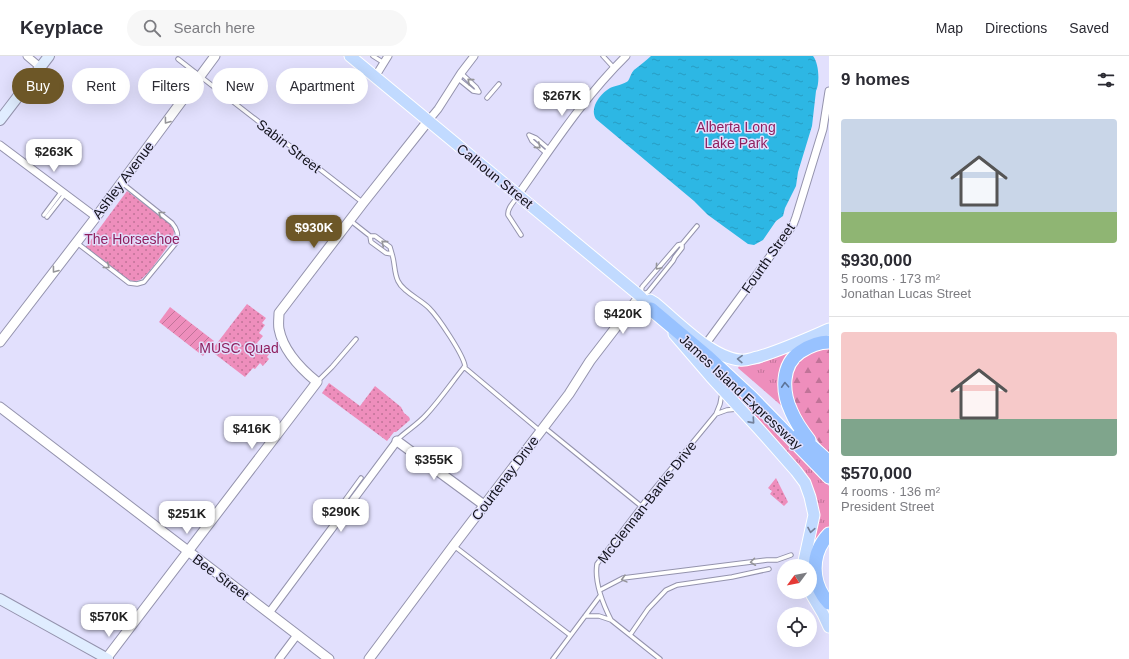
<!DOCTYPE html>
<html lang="en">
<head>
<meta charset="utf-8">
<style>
	body { margin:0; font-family:Helvetica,sans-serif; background:#f7f7f7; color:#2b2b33; height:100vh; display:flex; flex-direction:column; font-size:15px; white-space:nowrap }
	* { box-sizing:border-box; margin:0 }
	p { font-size:13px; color:#7c7c81 }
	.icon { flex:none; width:22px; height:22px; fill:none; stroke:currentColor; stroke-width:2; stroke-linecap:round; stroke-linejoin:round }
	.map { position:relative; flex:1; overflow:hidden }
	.side { display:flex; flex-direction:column; background:#fff; width:300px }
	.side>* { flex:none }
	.hud { position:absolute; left:12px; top:12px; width:380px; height:36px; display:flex; gap:8px }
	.needle { width:26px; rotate:238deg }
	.tools { position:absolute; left:777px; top:503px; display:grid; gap:8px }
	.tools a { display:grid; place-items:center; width:40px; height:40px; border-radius:50%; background:#fff; box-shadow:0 4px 16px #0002; font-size:20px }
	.price { position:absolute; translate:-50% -34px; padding:0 9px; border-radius:8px; background:#fff; color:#222; font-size:13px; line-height:26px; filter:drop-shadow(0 1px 2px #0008) }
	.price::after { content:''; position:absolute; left:50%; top:24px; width:12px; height:9px; margin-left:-6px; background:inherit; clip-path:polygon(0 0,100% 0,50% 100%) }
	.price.active { background:#6d5727; color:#fff }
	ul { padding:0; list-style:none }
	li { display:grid; align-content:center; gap:8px; height:212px; padding:0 12px }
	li+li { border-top:1px solid #e1e1e2 }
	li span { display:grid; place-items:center; height:124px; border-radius:4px; color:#555 }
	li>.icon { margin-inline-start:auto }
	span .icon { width:72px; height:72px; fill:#fffc; stroke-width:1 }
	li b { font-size:17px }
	h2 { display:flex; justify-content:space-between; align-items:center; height:48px; padding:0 12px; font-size:17px }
	.tag { padding:0 14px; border-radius:18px; background:#fff; box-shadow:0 4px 16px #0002; font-size:14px; line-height:36px }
	.tag.active { background:#6d5727; color:#fff }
	header { display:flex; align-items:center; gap:24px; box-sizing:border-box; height:56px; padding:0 20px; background:#fff; border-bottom:1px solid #e1e1e2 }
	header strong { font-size:19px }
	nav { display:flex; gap:22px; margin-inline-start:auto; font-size:14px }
	.search { width:280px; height:36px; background:#f7f7f7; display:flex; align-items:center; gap:10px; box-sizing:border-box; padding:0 14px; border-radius:22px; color:#7c7c81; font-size:15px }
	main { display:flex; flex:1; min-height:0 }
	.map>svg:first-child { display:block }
</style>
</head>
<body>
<header>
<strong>Keyplace</strong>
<div class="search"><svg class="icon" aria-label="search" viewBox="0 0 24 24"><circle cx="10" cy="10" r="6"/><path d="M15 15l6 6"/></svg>Search here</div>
<nav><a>Map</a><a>Directions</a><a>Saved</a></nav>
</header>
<main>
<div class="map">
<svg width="829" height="603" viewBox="0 0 829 603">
	<defs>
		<pattern id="grass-tufts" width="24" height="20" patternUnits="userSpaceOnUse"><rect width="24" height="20" fill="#ee8ebc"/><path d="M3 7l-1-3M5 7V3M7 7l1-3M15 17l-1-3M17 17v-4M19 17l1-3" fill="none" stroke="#c07398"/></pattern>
		<pattern id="forest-firs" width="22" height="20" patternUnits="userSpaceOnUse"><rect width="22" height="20" fill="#ee8ebc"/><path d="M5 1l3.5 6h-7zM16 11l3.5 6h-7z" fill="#c07398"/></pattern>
		<pattern id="park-dots" width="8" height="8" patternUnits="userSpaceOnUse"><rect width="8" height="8" fill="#ee8ebc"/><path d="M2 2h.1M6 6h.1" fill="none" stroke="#c07398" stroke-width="1.8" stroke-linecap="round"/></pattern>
		<pattern id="garden-furrows" width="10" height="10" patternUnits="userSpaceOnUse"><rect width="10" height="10" fill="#ee8ebc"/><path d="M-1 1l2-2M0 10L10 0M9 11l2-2" fill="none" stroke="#c07398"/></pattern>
		<pattern id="water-ripples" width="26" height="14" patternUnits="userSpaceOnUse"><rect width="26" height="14" fill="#2db7e4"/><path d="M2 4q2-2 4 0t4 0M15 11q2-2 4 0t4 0" fill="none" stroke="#279cc3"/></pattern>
	</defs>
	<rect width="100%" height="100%" fill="#e2e0fd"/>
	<path fill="url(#grass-tufts)" d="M792,293L784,352L738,312L739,310L759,308Z
		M709,311L781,380L829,430V471L818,484L814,483L816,444Z"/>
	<path fill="url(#forest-firs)" d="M829,291V397L821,389L798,358L789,329L794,310L809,295Z"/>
	<path fill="url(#park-dots)" d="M127,135L170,168L174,175L173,183C167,191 147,221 140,224C134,226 130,225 125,222L85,192Z
		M247,248L266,262L262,267L265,269L259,277L263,280L257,287L270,297L267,301L269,303L263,310L260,307L255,313L253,312L245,321L211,295Z
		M329,327L360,350L375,330L401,351L404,357L409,361L410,364L396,376H394L387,385L322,337Z
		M776,422L788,446L784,450L770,438L772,435L768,432Z"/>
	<path fill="url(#garden-furrows)" d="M170,251L214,285L203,300L159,266Z"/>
	<path fill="url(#water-ripples)" d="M651,0H813C819,7 820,27 816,35L812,70L798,116L796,130L785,152L783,160L776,165L763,184L754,189L748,188L708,159L694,145L596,63C589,52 600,38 610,32C614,30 625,28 628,25C630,22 631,17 634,14C640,9 646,5 651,0Z"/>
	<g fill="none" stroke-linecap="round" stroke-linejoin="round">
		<g stroke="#9493ad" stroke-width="5.5">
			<path id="service" d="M373,0L384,7
				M603,0L614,12
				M178,3L362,146
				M457,22L473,35L479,36L476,31L461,17
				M487,42L499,28
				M547,98L532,85L529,79L536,82L550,94
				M518,140C514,146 507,152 508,159L521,179
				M44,159L62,135
				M47,161L65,138
				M351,165L370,180L371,186L386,197L392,198L390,191L375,180H370
				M77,187L129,227L137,228L144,226L176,187C179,178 177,173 172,167L122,127
				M392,198C395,207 394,217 398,225C403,236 420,243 429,252C438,261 463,298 465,310C452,326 440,344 426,359C417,369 406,375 397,384
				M641,238L642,231L678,189L682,188
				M641,239L648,236L673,205L675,201L682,192V188L697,170
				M464,311L539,374
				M318,325L332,311L356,283
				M722,337L720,348L716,358L727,354L737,353
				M545,372L641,450
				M346,453L345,447V444L361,422
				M454,490L570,579
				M600,534L623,522L767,504H777L791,499
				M585,560H599L611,564L660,603
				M611,564C603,548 594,526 597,508L651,437L716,358
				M630,579L648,553L666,534L677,529L732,521L769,513
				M553,603L600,540"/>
		</g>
		<g stroke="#9493ad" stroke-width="9">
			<path id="minor" d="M27,0L40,11
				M375,21L388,0
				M428,65L438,53L461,17L474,0
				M0,89L96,161
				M518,139C552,91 584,41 626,0
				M705,289L793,169L796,161L823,73L829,35
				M269,557L397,385
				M279,603L297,579"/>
		</g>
		<g stroke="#9493ad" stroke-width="11">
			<path id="tertiary" d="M0,286L96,161L215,0
				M0,351L329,603
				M397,385L484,449
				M106,603L317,326C301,313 283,294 279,273C278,268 279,262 279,257L363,147L428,65
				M369,603L454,489L569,338L590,305L640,240"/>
		</g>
		<g stroke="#9493ad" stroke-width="12">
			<path id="secondary" d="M0,64L49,0
				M0,543L108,603"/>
		</g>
		<g stroke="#fff" stroke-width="13">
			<path id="primary" d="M350,0L640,240L657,259
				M650,244L655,247C677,265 712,302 740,304C746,305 752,302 758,301C782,294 806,283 829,273
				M674,278L711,321L758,372L796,415L805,427L810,441L814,459L804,505L805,510
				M810,536L823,558L829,571"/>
		</g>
		<g stroke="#fff" stroke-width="15">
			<path id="motorway" d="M651,253L708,301L751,341L829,421
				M799,379L829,406
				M809,384C802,375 795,365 791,355C782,336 781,309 800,296C809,290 818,286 829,286
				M829,478C810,498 811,528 829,547"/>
		</g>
		<use href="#service" stroke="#fff" stroke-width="3.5"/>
		<use href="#minor" stroke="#fff" stroke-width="7"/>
		<use href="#tertiary" stroke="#fff" stroke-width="9"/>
		<use href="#secondary" stroke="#e0edff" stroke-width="10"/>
		<use href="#primary" stroke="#c1daff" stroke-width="11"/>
		<use href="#motorway" stroke="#98c2ff" stroke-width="13"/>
	</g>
	<defs><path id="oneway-chevron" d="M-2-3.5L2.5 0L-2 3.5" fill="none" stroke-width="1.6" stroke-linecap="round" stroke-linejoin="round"/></defs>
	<g stroke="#959599">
		<use href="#oneway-chevron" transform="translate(470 25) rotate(-139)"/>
		<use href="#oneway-chevron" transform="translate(167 65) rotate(127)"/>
		<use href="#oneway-chevron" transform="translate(538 90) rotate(40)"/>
		<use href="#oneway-chevron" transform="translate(161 158) rotate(-142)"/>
		<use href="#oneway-chevron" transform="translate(384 187) rotate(-140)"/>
		<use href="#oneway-chevron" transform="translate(107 210) rotate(39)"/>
		<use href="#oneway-chevron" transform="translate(658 211) rotate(130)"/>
		<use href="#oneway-chevron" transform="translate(55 214) rotate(127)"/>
		<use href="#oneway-chevron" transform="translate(753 506) rotate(173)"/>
		<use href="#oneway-chevron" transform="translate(624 523) rotate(165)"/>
	</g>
	<g stroke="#738099">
		<use href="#oneway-chevron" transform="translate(740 303) rotate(-178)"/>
		<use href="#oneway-chevron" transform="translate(752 365) rotate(48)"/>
		<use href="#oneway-chevron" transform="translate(811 474) rotate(100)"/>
	</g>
	<use stroke="#5c7399" href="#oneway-chevron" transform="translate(785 329) rotate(-93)"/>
	<g text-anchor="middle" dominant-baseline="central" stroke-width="3" stroke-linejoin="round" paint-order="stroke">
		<g font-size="14" fill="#8f1f5f" stroke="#e2e0fd">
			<text x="736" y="71">Alberta Long<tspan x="736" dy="16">Lake Park</tspan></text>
			<text x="132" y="183">The Horseshoe</text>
			<text x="239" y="292">MUSC Quad</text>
		</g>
		<g font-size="14" fill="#13131c" stroke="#e2e0fd">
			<text transform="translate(289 90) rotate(38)">Sabin Street</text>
			<text transform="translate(495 120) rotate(39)">Calhoun Street</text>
			<text transform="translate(123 124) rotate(-53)">Ashley Avenue</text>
			<text transform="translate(768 202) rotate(-55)">Fourth Street</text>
			<text transform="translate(741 336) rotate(43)">James Island Expressway</text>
			<text transform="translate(505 422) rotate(-53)">Courtenay Drive</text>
			<text transform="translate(647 446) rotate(-52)">McClennan-Banks Drive</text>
			<text transform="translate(221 521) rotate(37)">Bee Street</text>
		</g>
	</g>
</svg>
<div class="tools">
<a><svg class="needle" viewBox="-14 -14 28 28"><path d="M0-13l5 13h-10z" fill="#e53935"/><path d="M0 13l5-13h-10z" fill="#7c7c81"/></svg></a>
<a><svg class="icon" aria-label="locate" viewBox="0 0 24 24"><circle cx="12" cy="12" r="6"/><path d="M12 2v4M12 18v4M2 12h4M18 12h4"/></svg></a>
</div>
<b class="price" style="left:562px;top:61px">$267K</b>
<b class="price" style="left:54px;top:117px">$263K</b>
<b class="price active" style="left:314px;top:193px">$930K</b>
<b class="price" style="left:623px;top:279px">$420K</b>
<b class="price" style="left:252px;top:394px">$416K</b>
<b class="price" style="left:434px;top:425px">$355K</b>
<b class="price" style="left:341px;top:477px">$290K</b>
<b class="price" style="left:187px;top:479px">$251K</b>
<b class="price" style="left:109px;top:582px">$570K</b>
<div class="hud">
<a class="tag active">Buy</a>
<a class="tag">Rent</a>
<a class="tag">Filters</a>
<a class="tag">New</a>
<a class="tag">Apartment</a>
</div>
</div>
<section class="side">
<h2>9 homes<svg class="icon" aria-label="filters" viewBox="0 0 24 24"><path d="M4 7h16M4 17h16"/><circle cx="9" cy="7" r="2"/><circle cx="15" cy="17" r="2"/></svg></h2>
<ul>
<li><span style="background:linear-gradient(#c9d6e8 75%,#8fb573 0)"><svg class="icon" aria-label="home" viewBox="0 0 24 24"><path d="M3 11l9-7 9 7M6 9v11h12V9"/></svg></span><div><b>$930,000</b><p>5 rooms · 173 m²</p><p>Jonathan Lucas Street</p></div></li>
<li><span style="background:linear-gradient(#f6c9c9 70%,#7fa58c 0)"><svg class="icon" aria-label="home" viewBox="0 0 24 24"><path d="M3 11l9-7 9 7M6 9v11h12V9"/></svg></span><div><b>$570,000</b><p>4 rooms · 136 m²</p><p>President Street</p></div></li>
</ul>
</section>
</main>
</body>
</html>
